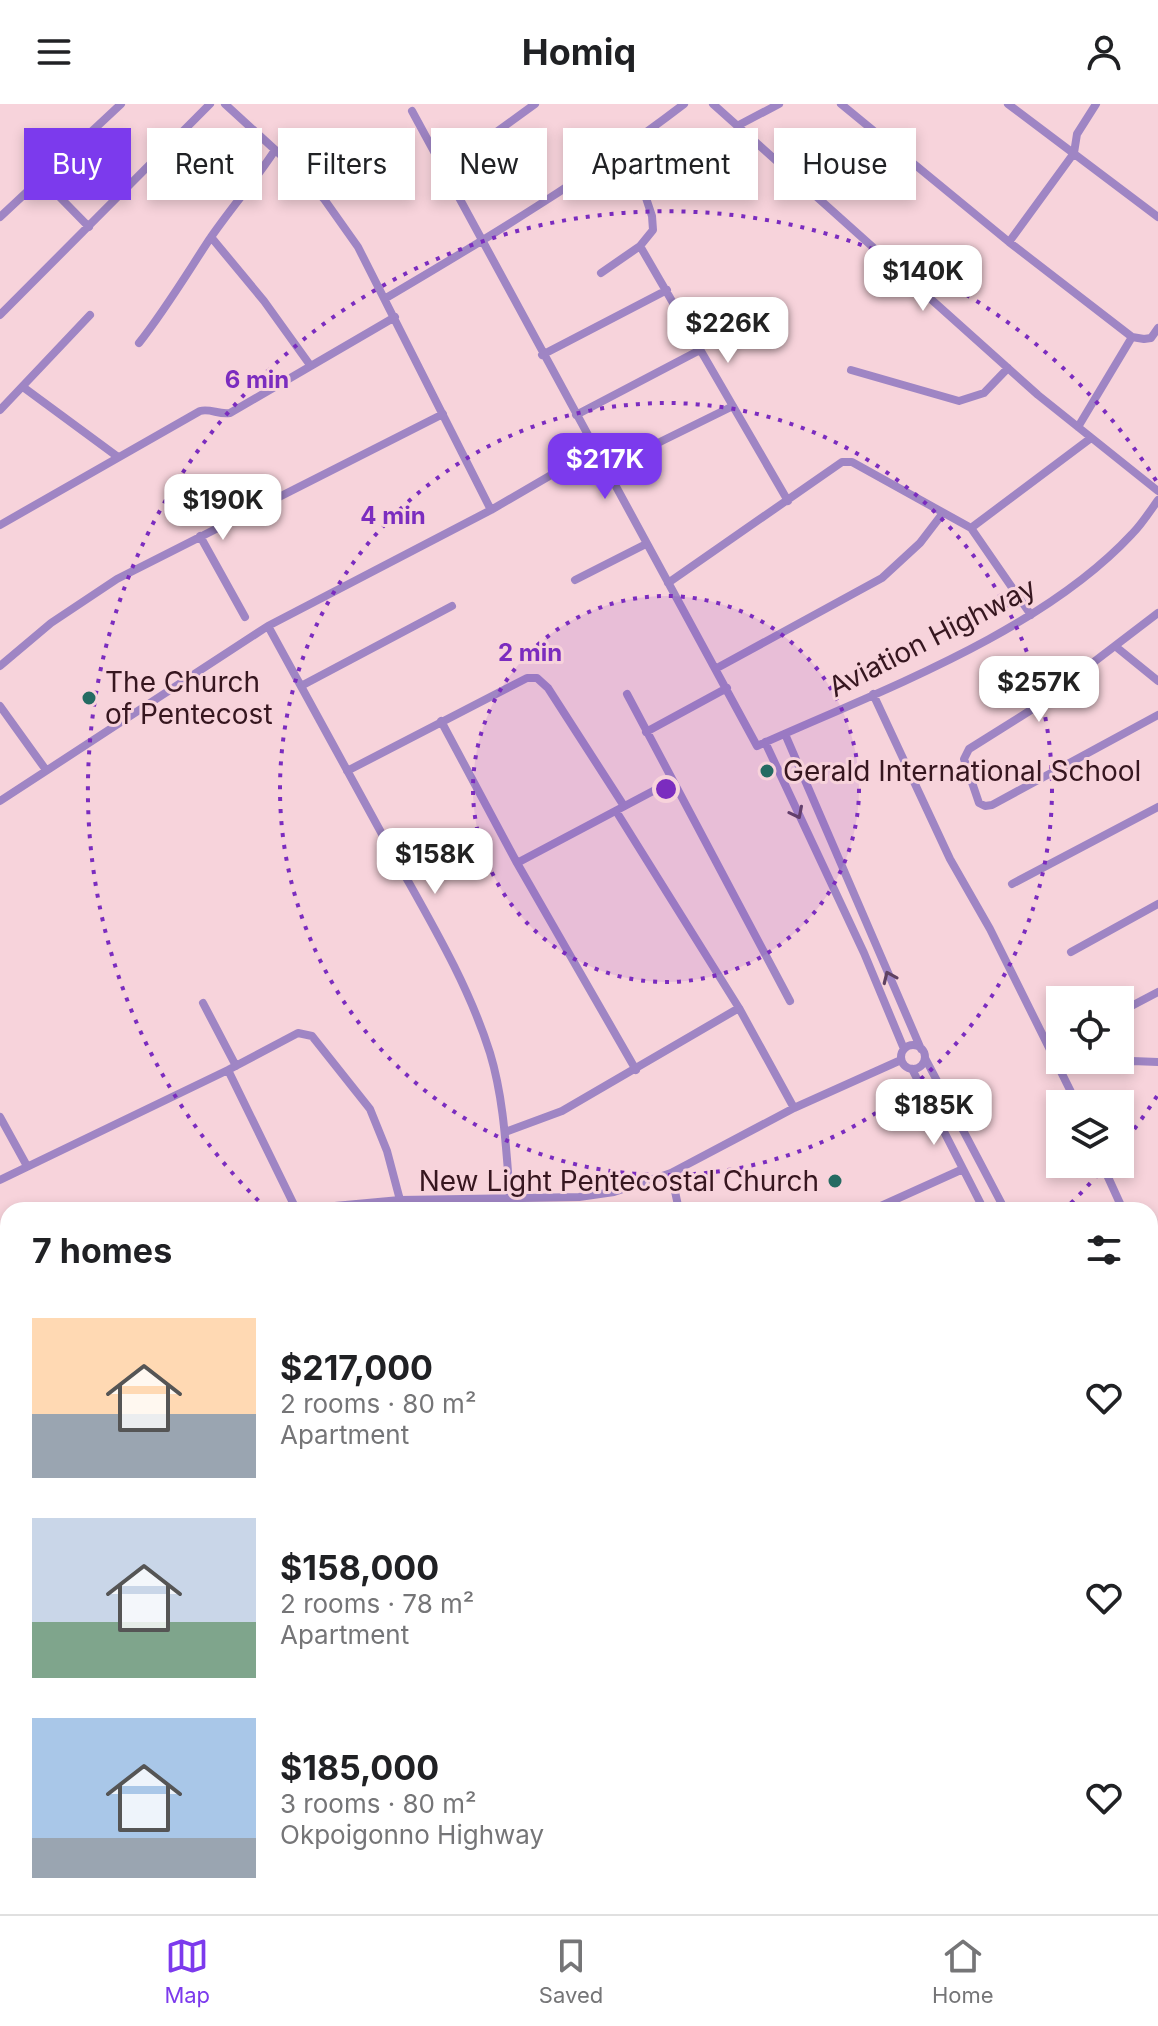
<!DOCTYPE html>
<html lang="en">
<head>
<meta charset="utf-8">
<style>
	body { margin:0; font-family:Inter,sans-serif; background:#f2f2f2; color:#202124; height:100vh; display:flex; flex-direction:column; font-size:30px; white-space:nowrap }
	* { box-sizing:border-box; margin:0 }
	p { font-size:26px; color:#757577 }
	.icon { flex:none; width:44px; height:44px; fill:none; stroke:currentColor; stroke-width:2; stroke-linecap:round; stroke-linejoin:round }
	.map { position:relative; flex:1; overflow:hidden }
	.panel { position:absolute; left:0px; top:1098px; width:1158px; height:712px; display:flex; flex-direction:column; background:#fff; border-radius:24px 24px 0 0; box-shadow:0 4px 12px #0003 }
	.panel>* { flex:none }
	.banner { position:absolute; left:24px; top:24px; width:1110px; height:72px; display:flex; gap:16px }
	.controls { position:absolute; left:1046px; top:882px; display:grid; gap:16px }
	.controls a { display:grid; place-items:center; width:88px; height:88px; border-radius:0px; background:#fff; box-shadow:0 4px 12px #0003; font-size:40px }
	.price { position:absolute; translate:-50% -68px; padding:0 18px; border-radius:16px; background:#fff; color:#222; font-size:26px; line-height:52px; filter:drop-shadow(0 2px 4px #0008) }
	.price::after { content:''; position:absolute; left:50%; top:48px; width:24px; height:18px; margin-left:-12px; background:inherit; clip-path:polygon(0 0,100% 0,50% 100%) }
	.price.on { background:#7c3aed; color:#fff }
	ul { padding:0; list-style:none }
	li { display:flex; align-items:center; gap:24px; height:200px; padding:0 32px }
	li span { display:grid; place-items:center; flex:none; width:224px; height:160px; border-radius:0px; color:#555 }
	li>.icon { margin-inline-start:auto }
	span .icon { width:96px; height:96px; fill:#fffc; stroke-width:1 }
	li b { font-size:34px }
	h2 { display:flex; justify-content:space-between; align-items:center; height:96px; padding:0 32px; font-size:34px }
	.tag { padding:0 28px; border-radius:0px; background:#fff; box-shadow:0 4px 12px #0003; font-size:28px; line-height:72px }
	.tag.on { background:#7c3aed; color:#fff }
	header { display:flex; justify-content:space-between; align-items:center; height:104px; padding:0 32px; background:#fff; font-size:36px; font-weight:700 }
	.tabs { display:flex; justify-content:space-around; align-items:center; height:112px; border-top:2px solid #e0e0e0; background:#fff; font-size:22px; color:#757577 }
	.tabs a { display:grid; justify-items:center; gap:4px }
	.tabs .on { color:#7c3aed }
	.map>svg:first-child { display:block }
</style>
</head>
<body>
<header><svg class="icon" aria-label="menu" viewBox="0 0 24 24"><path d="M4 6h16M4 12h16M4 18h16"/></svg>Homiq<svg class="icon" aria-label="person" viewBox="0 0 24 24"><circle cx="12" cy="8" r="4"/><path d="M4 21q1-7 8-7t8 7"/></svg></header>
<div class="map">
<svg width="1158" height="1810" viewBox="0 0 1158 1810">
	<rect width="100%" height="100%" fill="#f7d3db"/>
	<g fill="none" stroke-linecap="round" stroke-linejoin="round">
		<path stroke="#9f85c4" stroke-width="8" d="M225,0L295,64L324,95L358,143L491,406
			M713,0L1038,291L1158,387
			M841,0L1009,138L1132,233L1078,323
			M1008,0L1158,113
			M412,7L757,642C879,587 1040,529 1132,430C1142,420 1150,407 1158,396
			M737,22L779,0
			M444,66L535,0
			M41,74L89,123
			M0,113L121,0
			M211,133L264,197L310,261
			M1009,138L1074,49L1077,30L1096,0
			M640,142L788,397
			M601,169L640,142L653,126L652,112L629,43
			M386,194C488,134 590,72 684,0
			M0,211L210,0
			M1132,233L1144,235L1151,234L1158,224
			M139,239C165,206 186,171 209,136C230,105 255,77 275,46
			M542,251L667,186
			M851,266L959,297L984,289L1008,264
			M23,283L118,353
			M0,306L90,211
			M576,311L700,246
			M605,365L733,302
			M0,421L200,307C210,304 219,311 230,309L395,213
			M971,424L1031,511
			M200,432L245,513
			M575,476L646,440
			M668,479L842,358H852L971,424L1091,334
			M1158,509L1031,606L969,645L964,655L979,699L985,702L992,701L1158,611
			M268,522C310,599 352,675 394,752C429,815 468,879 490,949C504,995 506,1045 510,1093
			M1115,542L1158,577
			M0,562L51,519L117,475L443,310
			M717,564L882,474L920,439L943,409
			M301,582L452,502
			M627,590L790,897
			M873,590L950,755L990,825L1077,1000
			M0,602L46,666
			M441,617L517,759L636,966
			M646,628L727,584
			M785,630L921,945
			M765,638L864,849L904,945
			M347,667L527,574H537L548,584L624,702
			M0,697L268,522L491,406L594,346
			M616,707L739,904L794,1004
			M517,759L672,677
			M1012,780L1158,703
			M1071,848L1158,800
			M203,899L236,962
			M1120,908L1158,888
			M901 953a12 12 0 1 1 24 0a12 12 0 1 1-24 0Z
			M925,954L1005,1106
			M1057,960L1132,957L1158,958
			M912,965L984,1106
			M228,966L296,1105
			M0,1013L27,1062
			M505,1028L562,1007L739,904
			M1102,1060L1123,1106
			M671,1069L679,1106
			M0,1076L228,966L298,929L312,932L370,1005L387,1047L400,1096
			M291,1106L400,1096L579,1093L614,1088L671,1069L794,1004L901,956
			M872,1106L963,1065
			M1150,1159L1158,1175
			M0,1210L8,1207
			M0,1289L8,1285
			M0,1325L8,1347
			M1150,1377L1158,1391
			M1150,1418L1158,1432
			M0,1428L8,1424
			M0,1513L4,1522
			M0,1583L8,1579
			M1150,1616L1158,1611
			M0,1640L8,1658
			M1150,1776L1158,1773
			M76,1802L80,1810
			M147,1802L152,1810
			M232,1802L236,1810
			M313,1802L317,1810
			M404,1802L407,1808L422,1802
			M691,1802L695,1810
			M100,1810L121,1802
			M481,1810L495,1802
			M800,1810L817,1802
			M1081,1810L1097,1802"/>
	</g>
	<defs><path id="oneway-chevron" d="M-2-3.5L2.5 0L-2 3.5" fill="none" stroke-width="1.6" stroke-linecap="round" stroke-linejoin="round" transform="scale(2)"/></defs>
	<g stroke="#604261">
		<use href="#oneway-chevron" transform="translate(797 709) rotate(63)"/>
		<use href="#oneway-chevron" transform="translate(889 873) rotate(-114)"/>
	</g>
	<circle cx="666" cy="685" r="193" fill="#7b2cbf" fill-opacity=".12"/>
	<g fill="none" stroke="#7b2cbf" stroke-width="4" stroke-dasharray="4 8">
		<circle cx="666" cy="685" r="193"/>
		<circle cx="666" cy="685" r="386"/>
		<path d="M1157 992A579 579 0 0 1 1122 1041M1106 1061A579 579 0 0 1 1065 1105M267 1105A579 579 0 1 1 1157 378"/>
	</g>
	<g fill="#246b62" stroke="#f7d3db" stroke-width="3">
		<circle cx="89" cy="594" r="8"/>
		<circle cx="767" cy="667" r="8"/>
		<circle cx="835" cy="1077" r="8"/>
	</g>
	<g text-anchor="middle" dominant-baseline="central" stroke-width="6" stroke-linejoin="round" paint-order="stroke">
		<g font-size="28" fill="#36161f" stroke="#f7d3db">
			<text transform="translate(932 533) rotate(-27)">Aviation Highway</text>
		</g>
		<g font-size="28" fill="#36161f" stroke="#f7d3db" text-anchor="start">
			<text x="105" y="578">The Church<tspan x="105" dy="32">of Pentecost</tspan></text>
			<text x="783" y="667">Gerald International School</text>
			<text x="819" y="1077" text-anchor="end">New Light Pentecostal Church</text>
		</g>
	</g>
	<circle cx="666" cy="685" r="12" fill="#7b2cbf" stroke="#f7d3db" stroke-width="4"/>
	<g font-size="24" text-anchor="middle" font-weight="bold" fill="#7b2cbf" stroke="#f7d3db" stroke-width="6" stroke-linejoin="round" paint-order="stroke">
		<text x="257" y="284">6 min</text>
		<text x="393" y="420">4 min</text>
		<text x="530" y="557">2 min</text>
	</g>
</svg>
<div class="controls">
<a><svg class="icon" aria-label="locate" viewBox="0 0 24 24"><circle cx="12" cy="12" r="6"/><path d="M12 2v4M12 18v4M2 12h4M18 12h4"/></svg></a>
<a><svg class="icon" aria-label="layers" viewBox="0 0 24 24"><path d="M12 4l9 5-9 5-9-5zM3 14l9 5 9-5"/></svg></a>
</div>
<b class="price" style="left:923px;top:209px">$140K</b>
<b class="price" style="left:728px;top:261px">$226K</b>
<b class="price on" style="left:605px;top:397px">$217K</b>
<b class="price" style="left:223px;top:438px">$190K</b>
<b class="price" style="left:1039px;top:620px">$257K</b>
<b class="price" style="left:435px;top:792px">$158K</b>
<b class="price" style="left:934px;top:1043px">$185K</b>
<div class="banner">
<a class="tag on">Buy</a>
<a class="tag">Rent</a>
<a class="tag">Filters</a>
<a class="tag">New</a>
<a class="tag">Apartment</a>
<a class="tag">House</a>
</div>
<section class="panel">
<h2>7 homes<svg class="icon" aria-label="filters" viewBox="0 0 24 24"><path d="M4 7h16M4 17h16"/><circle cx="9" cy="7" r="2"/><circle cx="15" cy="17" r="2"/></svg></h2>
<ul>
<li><span style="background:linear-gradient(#ffd9b3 60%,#9aa5b1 0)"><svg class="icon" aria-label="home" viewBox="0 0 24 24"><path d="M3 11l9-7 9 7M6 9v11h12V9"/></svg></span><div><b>$217,000</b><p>2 rooms · 80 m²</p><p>Apartment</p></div><svg class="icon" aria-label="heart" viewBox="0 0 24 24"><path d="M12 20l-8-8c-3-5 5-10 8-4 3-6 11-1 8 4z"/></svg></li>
<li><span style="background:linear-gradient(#c9d6e8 65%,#7fa58c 0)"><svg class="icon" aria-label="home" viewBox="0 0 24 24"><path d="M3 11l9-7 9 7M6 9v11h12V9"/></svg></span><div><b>$158,000</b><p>2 rooms · 78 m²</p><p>Apartment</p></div><svg class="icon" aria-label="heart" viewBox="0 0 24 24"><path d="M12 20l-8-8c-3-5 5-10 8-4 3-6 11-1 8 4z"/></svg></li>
<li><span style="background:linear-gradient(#a9c7e8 75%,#9aa5b1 0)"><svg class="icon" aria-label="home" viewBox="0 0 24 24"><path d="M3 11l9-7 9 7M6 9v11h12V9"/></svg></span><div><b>$185,000</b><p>3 rooms · 80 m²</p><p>Okpoigonno Highway</p></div><svg class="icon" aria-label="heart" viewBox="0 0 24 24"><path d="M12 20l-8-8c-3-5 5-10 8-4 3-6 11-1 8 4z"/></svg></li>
</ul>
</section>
</div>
<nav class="tabs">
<a class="on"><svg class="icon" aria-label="map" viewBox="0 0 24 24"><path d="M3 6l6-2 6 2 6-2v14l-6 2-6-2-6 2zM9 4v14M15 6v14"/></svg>Map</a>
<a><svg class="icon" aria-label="saved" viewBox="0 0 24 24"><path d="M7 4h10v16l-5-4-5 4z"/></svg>Saved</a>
<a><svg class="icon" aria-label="home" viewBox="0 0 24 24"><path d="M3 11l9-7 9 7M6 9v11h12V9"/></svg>Home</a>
</nav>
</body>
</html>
